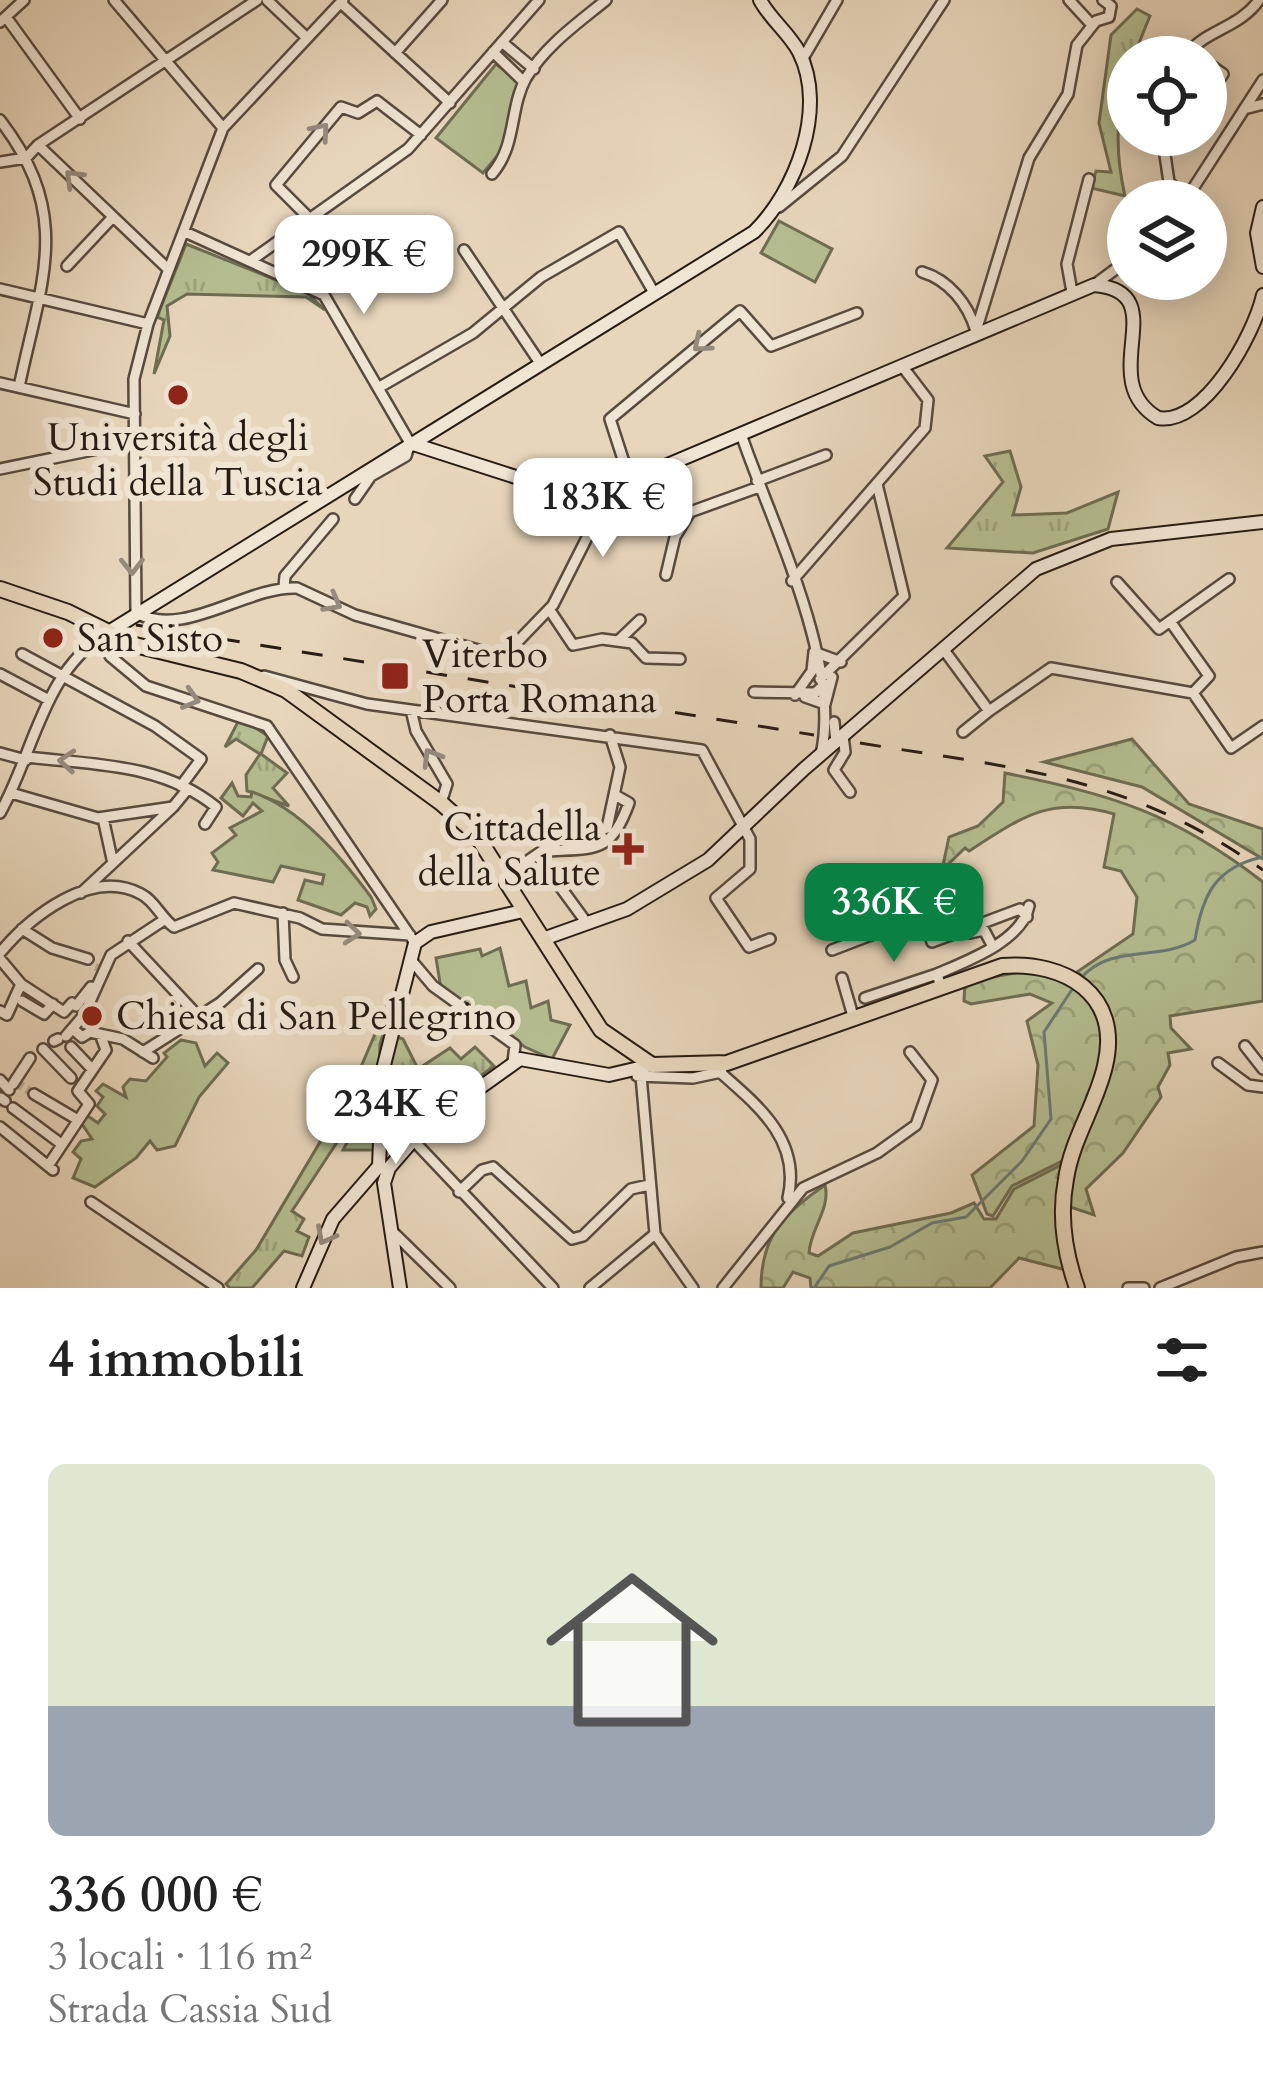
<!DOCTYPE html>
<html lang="it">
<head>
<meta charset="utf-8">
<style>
	body { margin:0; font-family:Cardo,serif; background:#f6f6f6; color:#222; height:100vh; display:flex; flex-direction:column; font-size:45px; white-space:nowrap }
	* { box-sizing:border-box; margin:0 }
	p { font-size:39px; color:#767676 }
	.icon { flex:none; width:66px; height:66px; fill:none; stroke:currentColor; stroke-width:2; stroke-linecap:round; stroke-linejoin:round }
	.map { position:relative; height:1288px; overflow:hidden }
	.sheet { display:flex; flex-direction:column; background:#fff; flex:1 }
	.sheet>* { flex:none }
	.buttons { position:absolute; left:1107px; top:36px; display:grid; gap:24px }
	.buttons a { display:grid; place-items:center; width:120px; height:120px; border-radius:50%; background:#fff; box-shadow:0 6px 30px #0003; font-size:60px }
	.price { position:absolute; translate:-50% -102px; padding:0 27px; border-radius:24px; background:#fff; color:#222; font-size:39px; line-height:78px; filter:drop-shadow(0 3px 6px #0008) }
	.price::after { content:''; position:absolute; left:50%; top:72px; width:36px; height:27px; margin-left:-18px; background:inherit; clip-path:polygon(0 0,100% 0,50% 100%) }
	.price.on { background:#0b8043; color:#fff }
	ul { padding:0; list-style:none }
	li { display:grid; align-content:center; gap:24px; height:636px; padding:0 48px }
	li span { display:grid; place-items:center; height:372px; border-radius:18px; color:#555 }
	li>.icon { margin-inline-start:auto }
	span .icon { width:216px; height:216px; fill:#fffc; stroke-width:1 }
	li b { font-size:51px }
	h2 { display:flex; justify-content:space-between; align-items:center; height:144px; padding:0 48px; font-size:51px }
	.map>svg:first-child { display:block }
</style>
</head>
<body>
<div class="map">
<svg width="1263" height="1288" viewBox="0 0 1263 1288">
	<defs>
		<pattern id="grass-tufts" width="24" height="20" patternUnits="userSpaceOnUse" patternTransform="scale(3)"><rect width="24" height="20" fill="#b5be91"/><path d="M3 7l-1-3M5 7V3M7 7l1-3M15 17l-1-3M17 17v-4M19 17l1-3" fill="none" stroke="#9ca37c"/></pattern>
		<pattern id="forest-crowns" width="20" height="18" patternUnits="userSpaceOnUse" patternTransform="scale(3)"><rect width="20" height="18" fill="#b5be91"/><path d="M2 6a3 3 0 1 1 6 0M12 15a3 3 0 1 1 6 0" fill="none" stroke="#9ca37c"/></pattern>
	</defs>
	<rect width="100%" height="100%" fill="#e8d6bc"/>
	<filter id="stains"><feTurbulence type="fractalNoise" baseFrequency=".00167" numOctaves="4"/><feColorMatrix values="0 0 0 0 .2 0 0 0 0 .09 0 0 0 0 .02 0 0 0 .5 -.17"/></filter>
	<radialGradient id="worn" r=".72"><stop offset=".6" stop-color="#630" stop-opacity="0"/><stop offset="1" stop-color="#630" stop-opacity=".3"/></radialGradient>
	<path fill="url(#grass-tufts)" stroke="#6e6d53" stroke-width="3" d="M1137,9L1150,16C1124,78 1108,123 1125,196L1091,188L1096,171L1111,172L1099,123L1111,35Z
		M186,244L306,292L325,310L306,297L187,294L167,306L170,336L154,374L164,320L157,317Z
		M1010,451L1021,487L1013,515L1067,513L1118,492L1108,529L1033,553L947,548L1003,482L985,456Z
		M240,718L268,736L261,754L287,773L273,788L289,806L247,791L246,775L260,754L236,739L225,747Z
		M392,994L397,996L380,1044L377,1150H343L357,1124L351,1121L292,1211L304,1219L297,1231L309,1237L302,1256L284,1251L252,1288H230L226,1284L256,1250L352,1088Z
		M394,1036L403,1039L418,1069L450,1048L461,1059L475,1047L494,1066L396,1139L386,1131L384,1089Z"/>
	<path fill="url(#forest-crowns)" stroke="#6e6d53" stroke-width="3" d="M1132,739L1189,804L1263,829V859L1142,787L1044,762Z
		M1005,773C1113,795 1174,813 1263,882V1001L1170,1016L1171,1028L1191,1049L1168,1053L1170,1065L1158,1087L1161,1097L1123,1153L1086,1189L1094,1215L1067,1206C1069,1191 1070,1173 1074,1158C1091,1102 1141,1018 1077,972L1133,934L1137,897L1121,871L1104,867L1114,814C1050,795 1022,817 969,851L965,848L942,870L949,837L978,826L1003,802Z
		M1032,970L1082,988L1103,1029V1059L1066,1159L1012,1186L993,1216L987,1214L972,1175L1034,1126L1038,1065L1027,1021L1052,1003L1030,994L971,1004L964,1001L965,982Z
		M1065,1163L1066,1270L1019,1258L990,1288H811L810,1278L793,1272L783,1288H761C761,1236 783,1214 825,1185C831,1208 810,1230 809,1253L818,1256L853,1233L951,1213L974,1203L984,1219H996L1014,1189Z"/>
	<path fill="#b5be91" stroke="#6e6d53" stroke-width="3" d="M496,64L519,82L504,148L483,173L436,138Z
		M779,221L832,249L815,282L761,253Z
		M232,783L238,796L251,797L252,792C300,808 342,858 371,897L376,909L370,916L367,907L355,903L341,915L298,900L305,880L322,884L324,875L281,866L273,882L213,870L218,862L212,853L236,835L230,828L262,811L253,803L243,816L221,798Z
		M500,948L509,986L526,981L531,1008L548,1001L551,1020L570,1025L552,1059L525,1047L441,989L436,958L480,949L482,956Z
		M181,1040L196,1043L205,1066L217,1053L228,1063L199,1097L175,1146L157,1150L150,1141L136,1158L95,1187L73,1178L81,1159L73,1152L81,1141L92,1139L80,1121L85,1114L98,1123L105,1114L97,1106L103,1097L96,1091L103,1084L126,1097L123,1087L130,1079L146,1081L167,1057L164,1053Z"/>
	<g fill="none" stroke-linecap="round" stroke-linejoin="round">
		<path stroke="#6b7977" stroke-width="3" d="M1081,978C1112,943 1158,962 1195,940C1202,896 1215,867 1263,857
			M814,1288L829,1266L890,1247L932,1223L966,1217L1022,1161L1051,1119L1044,1032L1075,985"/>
		<path stroke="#c1b19b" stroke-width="9" stroke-dasharray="9 4.5" stroke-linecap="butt" d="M98,972L101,965
			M15,1082L34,1094"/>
		<g stroke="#574a3f" stroke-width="14">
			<path id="street" d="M114,0L223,128
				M267,0L306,37
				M343,0L223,128L148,324L134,379L136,613C185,639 246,586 297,588L355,615L503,657L553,605L610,492
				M1069,0L1092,25
				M341,3L450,103
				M6,17L80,119
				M0,22L24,0
				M502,42L534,69
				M493,52L524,82
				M395,53L442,0
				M1185,57C1203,30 1239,29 1259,0
				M802,60L837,0
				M1206,62L1223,74L1206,100
				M1244,109L1263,104
				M0,120C74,216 41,281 19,387
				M1162,135L1169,182L1186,199
				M38,145L168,269
				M26,158L38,145L257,0
				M0,162L26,158
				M492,174C517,145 509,109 526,78C546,45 578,23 606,0
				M1185,201L1263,80
				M779,207L842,156L944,0
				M309,218L276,185L341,107L358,113L377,101L421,135
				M185,232L324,295L410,443L406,456L371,476L355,499
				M464,250L540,363
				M253,259L408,149L539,0
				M67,266L112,218
				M922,272C949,280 968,304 976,331
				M1094,285L1128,260
				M0,289L148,324
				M1072,292L1067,264L1089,179
				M976,331L1029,158L1068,94L1077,45L1096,21L1109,17L1111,6L1103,0
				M0,383L135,414
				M378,388L473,333L541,277L619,232L653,291
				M742,437C772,524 842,665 821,754
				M0,469L122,444L135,434
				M757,481L826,455
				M631,484L610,419L740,311L771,346L857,313
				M666,575L675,537L690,512L759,487
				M792,581L925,428L928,400L902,366
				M1117,582L1159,629L1229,579
				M284,587L285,576L333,519
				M549,609L573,645L602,639L632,643L646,658L680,659
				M618,641L640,620
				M944,650L989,711L1051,668L1193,693L1209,676L1172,624
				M22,654L155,726L201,759L181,786
				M0,674L49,700
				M264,676L367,704L702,750L750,839V869L716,898L749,947L770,939
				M820,679L904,596L877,484
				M754,692L815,693L822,687
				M1193,693L1231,748L1263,726
				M795,695L812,671L814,652L841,662
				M805,697L825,704L832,677
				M411,710L416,731L447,784L441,803
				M834,722L836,742
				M963,732L989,711
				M843,736L845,752L834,770L850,792
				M0,753L26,760
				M27,757C94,765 162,763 216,807L205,824
				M11,793L98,818L173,807L187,790
				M0,813C34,753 43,671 107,633L110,656L146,686L267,726L415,943
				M103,818L112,859
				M545,851C597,848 610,854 629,803L615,795
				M537,855L586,922
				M503,878L561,838L607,828L620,767L610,735
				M81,893L173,807
				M283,913L285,960L293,977
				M22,929L52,948L88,959
				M970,933L984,930L993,947
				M128,941L199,1017
				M832,950L923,915L932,942L1020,909L1027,917
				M0,953C29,918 91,867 141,894C155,901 161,918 174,927L234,903L300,918L322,929L410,935
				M0,959L21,984L64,1012L72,1003L76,1006L91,987
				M411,960L433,986L515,1045L513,1062
				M842,978L853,1016
				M940,984L937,974C967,961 1022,941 1029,906
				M865,998L937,974
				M22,1001L44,1014L53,1004
				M0,1011L7,1015L21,984
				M74,1030L82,1037L90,1032L123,1039L153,1058
				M66,1036L84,1015L111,955L164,920
				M54,1041L58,1039
				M1245,1046L1263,1069
				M71,1047L91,1068
				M43,1049L71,1078
				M143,1052L220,1003L258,969
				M1218,1063L1248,1085L1263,1087
				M721,1064L722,1074C761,1108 801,1142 788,1198
				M637,1076L693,1078L721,1072
				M641,1076L655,1234L693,1288
				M0,1080L9,1090
				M13,1084L30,1058
				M34,1094L78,1120
				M1,1098L5,1101
				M13,1108L60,1143
				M0,1127L53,1170
				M413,1140L553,1288
				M48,1166L89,1104L78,1091L106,1050L100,1034
				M459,1192L482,1170L493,1167L572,1239L583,1236L631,1189L649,1185
				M91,1202L218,1288
				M395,1234L450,1288
				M590,1288L655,1234
				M723,1288L803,1188L877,1153L916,1125L932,1080L910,1052
				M1128,1288H1144
				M1160,1288L1236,1257L1263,1252"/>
		</g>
		<g stroke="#271c15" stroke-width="16">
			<path id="secondary" d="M1263,207L1257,233L1263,267
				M410,443L575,496H594L1094,285C1177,292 1092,379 1158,418C1204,426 1254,335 1263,295
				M107,633L754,232C795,192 828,109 799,52C789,33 770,19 760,0
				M543,939L627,909L708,860L804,769L1036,569L1111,539L1263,522
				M383,1132L391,1142H404L520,1059L609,1075L652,1065
				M303,1288L333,1219L379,1166L383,1069L415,943L431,932L523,911
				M400,1288L384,1183L389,1168L414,1139"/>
		</g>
		<g stroke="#271c15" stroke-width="18">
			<path id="primary" d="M0,589L68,612L135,645L241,671L286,690L441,803L475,833L601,1030L652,1065L727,1063L1002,966C1065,961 1122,994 1105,1066C1096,1105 1072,1139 1066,1179C1059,1215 1065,1254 1077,1288"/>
		</g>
		<use href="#street" stroke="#f0e4d3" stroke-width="9"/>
		<use href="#secondary" stroke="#f0e4d3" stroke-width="12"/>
		<use href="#primary" stroke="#e8d6bc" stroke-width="14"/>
		<path stroke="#271c15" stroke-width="3" stroke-dasharray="21 21" stroke-linecap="butt" d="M136,625L814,735
			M860,743C1018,769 1128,775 1263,870"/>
	</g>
	<defs><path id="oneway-chevron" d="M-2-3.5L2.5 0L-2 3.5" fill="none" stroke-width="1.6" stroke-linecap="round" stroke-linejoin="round" transform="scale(3)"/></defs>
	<g stroke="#968a7e">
		<use href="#oneway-chevron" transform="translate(321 131) rotate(-50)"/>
		<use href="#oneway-chevron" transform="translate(73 178) rotate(-135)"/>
		<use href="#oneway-chevron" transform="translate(701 344) rotate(140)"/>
		<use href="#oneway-chevron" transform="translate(132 566) rotate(89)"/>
		<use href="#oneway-chevron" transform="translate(333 603) rotate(29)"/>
		<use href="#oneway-chevron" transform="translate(191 699) rotate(16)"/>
		<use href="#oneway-chevron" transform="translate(431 757) rotate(-121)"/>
		<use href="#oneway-chevron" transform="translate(67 761) rotate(-176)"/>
		<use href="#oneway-chevron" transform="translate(352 933) rotate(5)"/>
		<use href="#oneway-chevron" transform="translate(325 1236) rotate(118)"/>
	</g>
	<g fill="#8f2418" stroke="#f0e4d3" stroke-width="4.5">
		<circle cx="178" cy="395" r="12"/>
		<circle cx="53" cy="638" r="12"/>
		<rect x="380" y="661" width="30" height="30" rx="6"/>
		<path d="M622 831h12v12h12v12h-12v12h-12v-12h-12v-12h12z"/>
		<circle cx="92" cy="1016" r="12"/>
	</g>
	<g text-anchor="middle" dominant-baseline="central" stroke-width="12" stroke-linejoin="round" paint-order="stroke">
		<g font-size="39" fill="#271c15" stroke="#f0e4d3" text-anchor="start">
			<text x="178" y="437" text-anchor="middle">Università degli<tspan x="178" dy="45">Studi della Tuscia</tspan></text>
			<text x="77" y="638">San Sisto</text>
			<text x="422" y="654">Viterbo<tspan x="422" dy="45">Porta Romana</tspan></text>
			<text x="601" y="827" text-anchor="end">Cittadella<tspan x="601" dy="45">della Salute</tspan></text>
			<text x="116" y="1016">Chiesa di San Pellegrino</text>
		</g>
	</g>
	<rect width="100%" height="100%" filter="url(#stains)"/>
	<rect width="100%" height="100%" fill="url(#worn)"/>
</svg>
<div class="buttons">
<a><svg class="icon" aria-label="locate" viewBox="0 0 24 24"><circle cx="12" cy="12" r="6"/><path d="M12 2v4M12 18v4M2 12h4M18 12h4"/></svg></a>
<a><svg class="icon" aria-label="layers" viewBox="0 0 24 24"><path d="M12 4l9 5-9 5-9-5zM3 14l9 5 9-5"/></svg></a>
</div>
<b class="price" style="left:364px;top:317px">299K €</b>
<b class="price" style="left:603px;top:560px">183K €</b>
<b class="price on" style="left:894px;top:965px">336K €</b>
<b class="price" style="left:396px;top:1167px">234K €</b>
</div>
<section class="sheet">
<h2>4 immobili<svg class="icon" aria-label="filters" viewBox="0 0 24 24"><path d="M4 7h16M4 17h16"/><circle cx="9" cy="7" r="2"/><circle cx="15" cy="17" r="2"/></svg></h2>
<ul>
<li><span style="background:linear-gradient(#dfe7d0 65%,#9aa5b1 0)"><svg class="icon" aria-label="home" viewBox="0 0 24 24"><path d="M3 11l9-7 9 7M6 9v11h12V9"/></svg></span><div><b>336 000 €</b><p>3 locali · 116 m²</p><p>Strada Cassia Sud</p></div></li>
</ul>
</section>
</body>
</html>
